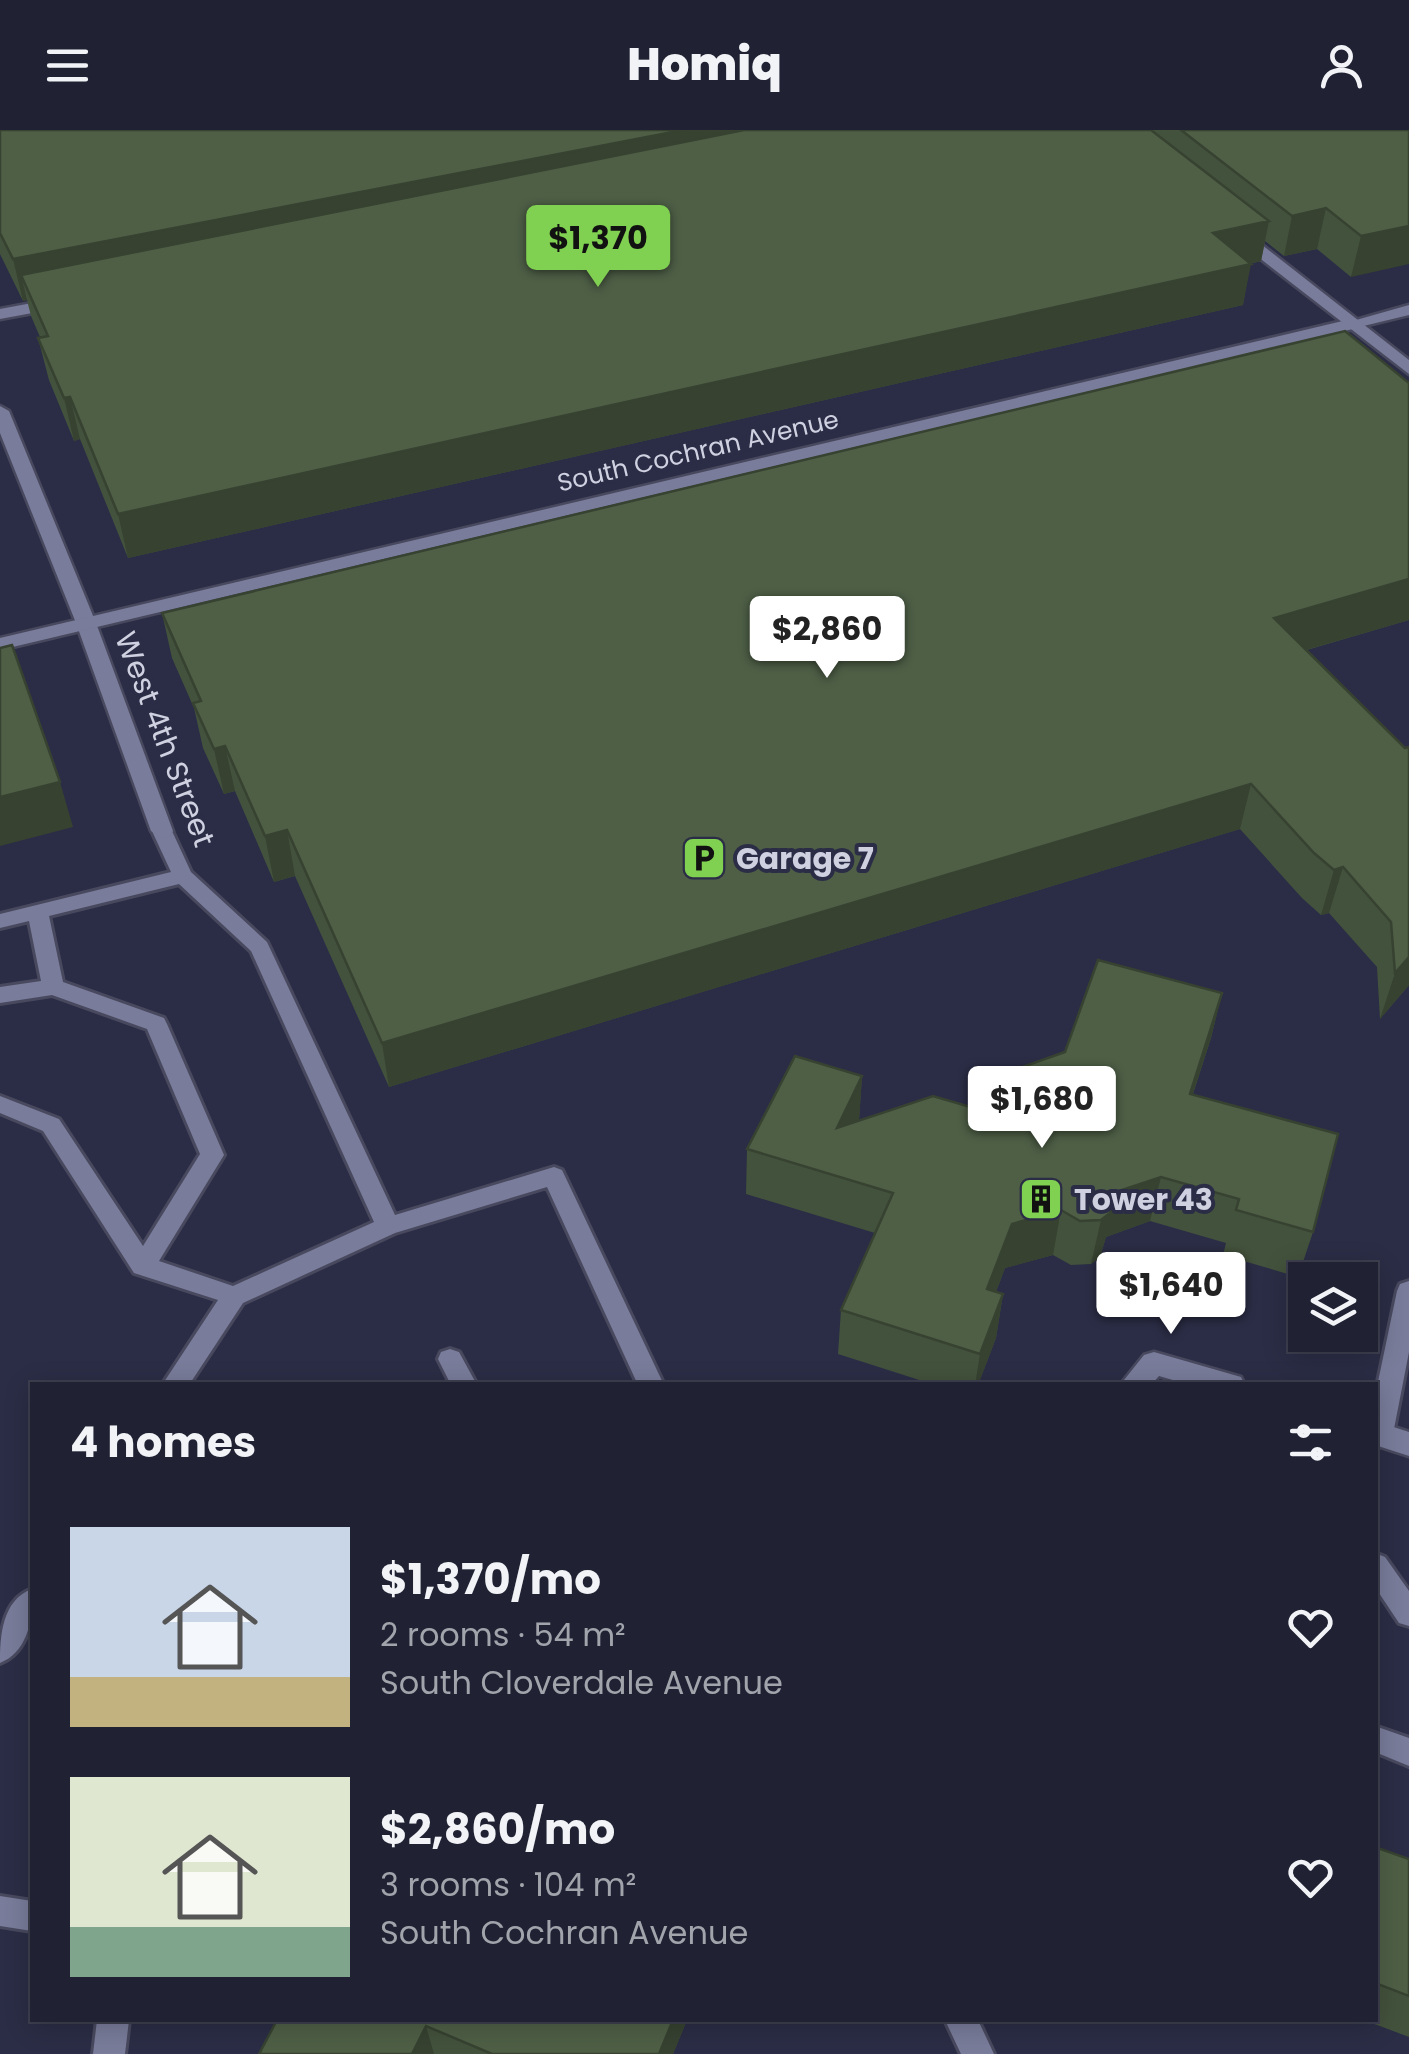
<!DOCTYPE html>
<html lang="en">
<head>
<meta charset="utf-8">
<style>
	body { margin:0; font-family:Poppins,sans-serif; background:#282a3c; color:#f1f3f6; height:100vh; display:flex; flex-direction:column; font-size:38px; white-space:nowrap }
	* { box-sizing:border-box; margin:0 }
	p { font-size:32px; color:#a2a4ac }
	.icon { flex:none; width:55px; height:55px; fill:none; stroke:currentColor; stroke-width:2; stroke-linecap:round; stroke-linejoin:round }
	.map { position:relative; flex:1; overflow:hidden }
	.sheet { position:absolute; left:30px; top:1252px; width:1348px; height:640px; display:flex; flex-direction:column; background:#202234; border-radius:0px; box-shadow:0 5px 25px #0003,0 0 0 2px #3d3f4f }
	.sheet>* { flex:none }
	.tools { position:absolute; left:1288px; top:1132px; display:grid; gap:20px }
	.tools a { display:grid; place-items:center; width:90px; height:90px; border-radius:0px; background:#202234; box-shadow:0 5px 25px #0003,0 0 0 2px #3d3f4f; font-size:50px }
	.price { position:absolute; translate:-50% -85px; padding:0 22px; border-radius:10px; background:#fff; color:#222; font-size:32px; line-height:65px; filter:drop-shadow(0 2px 5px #0008) }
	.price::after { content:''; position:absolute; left:50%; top:60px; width:30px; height:22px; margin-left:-15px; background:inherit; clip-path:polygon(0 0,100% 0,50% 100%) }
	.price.on { background:#80d051; color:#111 }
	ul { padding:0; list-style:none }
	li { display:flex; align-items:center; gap:30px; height:250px; padding:0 40px }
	li span { display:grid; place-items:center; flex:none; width:280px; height:200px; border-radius:0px; color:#555 }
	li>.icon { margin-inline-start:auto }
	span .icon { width:120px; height:120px; fill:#fffc; stroke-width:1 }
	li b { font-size:42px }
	h2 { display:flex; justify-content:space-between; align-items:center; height:120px; padding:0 40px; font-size:42px }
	header { display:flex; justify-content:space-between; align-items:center; height:130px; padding:0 40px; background:#202234; font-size:45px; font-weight:800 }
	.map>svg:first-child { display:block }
</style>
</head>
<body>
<header><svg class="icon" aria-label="menu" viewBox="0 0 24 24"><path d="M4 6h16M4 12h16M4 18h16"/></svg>Homiq<svg class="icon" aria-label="person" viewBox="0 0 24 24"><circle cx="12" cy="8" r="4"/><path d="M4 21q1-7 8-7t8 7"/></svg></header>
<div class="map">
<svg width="1409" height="1924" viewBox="0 0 1409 1924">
	<rect width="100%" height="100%" fill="#2b2d46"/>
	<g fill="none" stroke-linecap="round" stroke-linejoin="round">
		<g stroke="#48495f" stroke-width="6">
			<path id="service" d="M162,694L172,701L191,742L267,812L395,1085L554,1037L562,1040L664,1255H638L547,1057L395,1103L243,1173L189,1255H162L218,1170L134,1143L43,1001L0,983V966L59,989L143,1116L200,1024L147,899L52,865L0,873V857L41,851L29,791L0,798V784L171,742L152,701ZM179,754L251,821L374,1092L233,1156L159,1131L224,1025L167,894L164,888L63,852L49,786Z
				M1409,1151V1222L1393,1304L1389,1312L1375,1313V1266L1397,1161L1400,1154Z
				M450,1219L459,1222L477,1255H451L438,1229L441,1222Z
				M1375,1423L1385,1427L1409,1461V1496L1399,1493L1375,1457Z
				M32,1459C34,1485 29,1522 0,1533C0,1506 2,1470 32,1459Z
				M1375,1596L1409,1608V1636L1375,1622Z
				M0,1766L32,1771V1801L0,1796Z
				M97,1890H129L125,1924H93Z
				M945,1890H978L994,1924H961Z"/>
		</g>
		<g stroke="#48495f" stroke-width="5">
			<path id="minor" d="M64,167L72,172L70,176L0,189V179Z
				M1409,175V185L1351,199L1342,194Z
				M0,276L9,281L96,493L173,701L170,706L162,708L151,701L76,493L0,303Z
				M1154,1222L1241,1247L1245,1255H1190L1159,1246L1151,1255H1120L1144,1225Z
				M1375,1291L1409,1302V1326L1375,1315Z"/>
		</g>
		<g stroke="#48495f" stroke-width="5">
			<path id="tertiary" d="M1351,189L1360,194L1357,198L0,520V508Z"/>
		</g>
		<g stroke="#48495f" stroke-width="5">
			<path id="secondary" d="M1231,100H1243L1409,230V244L1231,106Z"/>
		</g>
		<use href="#service" fill="#797c9a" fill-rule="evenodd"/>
		<use href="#minor" fill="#797c9a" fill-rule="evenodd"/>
		<use href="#tertiary" fill="#797c9a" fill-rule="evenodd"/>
		<use href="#secondary" fill="#797c9a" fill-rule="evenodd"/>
	</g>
	<path fill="#43523c" d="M0,0H1409L1351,147L1317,119L1284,126L1265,111L1261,131L1250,134L1243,175L128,428L80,309L74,311L49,250L38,208L40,207L31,186L27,170L23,171L0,124Z
		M1409,253V490L1307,520L1405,618L1409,855L1380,889L1377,837L1329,783L1321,785L1302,768L1240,699L389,957L295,746L274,752L235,661L224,664L203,618L194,578L172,528L162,483Z
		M1222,863L1211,908L1193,964L1313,1102L1298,1147L1223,1125L1226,1113L1150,1091L1106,1107L1100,1127L1091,1134L1071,1135L1053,1125L1005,1138L996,1162L1003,1164L996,1208L978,1255H935L838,1224L841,1180L875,1103L746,1064L747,1019L862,946L859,990L987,982L991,948Z
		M1375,1717L1409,1729V1907L1364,1890H1375Z
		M277,1890H687L673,1924H259Z"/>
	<path fill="#374231" d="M683,0H883L21,145L27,170L23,171L13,129Z
		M1326,78L1317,119L1284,126L1292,86Z
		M1269,91L1261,131L1205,144L1213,103Z
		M1409,96V134L1351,147L1361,106Z
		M1251,134L1243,175L128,428L118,384Z
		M70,267L80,309L74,311L64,268Z
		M1409,449V490L1264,532L1274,488Z
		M225,616L235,661L224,664L214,619Z
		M60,652L73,697L0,716V667Z
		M1251,654L1240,699L389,957L382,913Z
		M287,700L295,746L274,752L265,706Z
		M1343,737L1329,783L1321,785L1334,740Z
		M1409,827V855L1380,889L1395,843Z
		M1222,863L1211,908L1178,1009L1190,964Z
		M862,946L859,991L837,998Z
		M1161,1047L1150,1091L1106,1107L1100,1127L1091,1134L1101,1090L1116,1062Z
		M1061,1080L1053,1125L1005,1138L980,1203L987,1159L1012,1094Z
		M1003,1164L996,1208L978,1255H975L980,1224Z
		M673,1890H687L673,1924H659Z
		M426,1896L434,1924H412Z"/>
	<path fill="#4e5f46" stroke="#374231" stroke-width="2.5" d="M0,0H683L13,129L0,103Z
		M744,0H1151L1269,91L1213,103L1251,134L118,384L70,267L64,268L38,208L48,206L21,145Z
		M1181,0H1409V96L1361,106L1326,78L1292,86Z
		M1345,201L1409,253V449L1274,488L1405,618L1409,617V827L1395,843L1391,792L1343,737L1334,740L1314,723L1251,654L382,913L287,700L265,706L225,616L214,619L193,573L201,571L162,483Z
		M12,515L60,652L0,667V518Z
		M1098,830L1222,863L1190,964L1338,1004L1313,1102L1236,1080L1239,1069L1161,1047L1116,1062L1110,1083L1101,1090L1080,1091L1061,1080L1012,1094L987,1159L1003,1164L980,1224L841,1180L893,1063L747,1019L795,926L862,946L837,998L933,966L1022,992L991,948L1065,922Z
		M1375,1717L1409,1729V1866L1375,1853Z
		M277,1890H673L659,1924H492L426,1896L412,1924H259Z"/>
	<defs>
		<g id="parking-square" transform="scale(2.25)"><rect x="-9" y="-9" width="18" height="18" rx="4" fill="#80d051" stroke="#2b2d46"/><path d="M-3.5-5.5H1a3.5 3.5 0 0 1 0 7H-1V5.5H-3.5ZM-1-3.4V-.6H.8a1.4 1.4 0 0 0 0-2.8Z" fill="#111"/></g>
		<g id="building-square" transform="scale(2.25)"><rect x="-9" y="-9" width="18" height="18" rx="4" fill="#80d051" stroke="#2b2d46"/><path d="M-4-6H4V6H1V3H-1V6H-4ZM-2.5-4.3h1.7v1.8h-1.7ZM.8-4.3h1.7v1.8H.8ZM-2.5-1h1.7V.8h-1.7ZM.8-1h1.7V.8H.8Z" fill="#111"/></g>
	</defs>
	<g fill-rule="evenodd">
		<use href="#parking-square" x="704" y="728"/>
		<use href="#building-square" x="1041" y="1069"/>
	</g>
	<g text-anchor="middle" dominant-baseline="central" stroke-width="8" stroke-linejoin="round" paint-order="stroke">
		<g font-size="25" fill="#cfd1e1" stroke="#2b2d46">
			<text transform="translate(698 321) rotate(-13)">South Cochran Avenue</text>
		</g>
		<g font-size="30" fill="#cfd1e1" stroke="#2b2d46">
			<text transform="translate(165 609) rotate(69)">West 4th Street</text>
		</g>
		<g font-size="30" font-weight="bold" fill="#cfd1e1" stroke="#2b2d46" text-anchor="start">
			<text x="736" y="728">Garage 7</text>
			<text x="1074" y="1069">Tower 43</text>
		</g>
	</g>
</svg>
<div class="tools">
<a><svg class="icon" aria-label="layers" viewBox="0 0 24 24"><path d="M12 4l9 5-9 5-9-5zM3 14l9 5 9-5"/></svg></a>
</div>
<b class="price on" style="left:598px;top:160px">$1,370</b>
<b class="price" style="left:827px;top:551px">$2,860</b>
<b class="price" style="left:1042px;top:1021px">$1,680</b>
<b class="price" style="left:1171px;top:1207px">$1,640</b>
<section class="sheet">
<h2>4 homes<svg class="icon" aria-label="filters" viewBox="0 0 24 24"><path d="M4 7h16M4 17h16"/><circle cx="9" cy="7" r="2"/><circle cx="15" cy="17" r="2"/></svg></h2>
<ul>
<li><span style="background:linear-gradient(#c9d6e8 75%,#c2b280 0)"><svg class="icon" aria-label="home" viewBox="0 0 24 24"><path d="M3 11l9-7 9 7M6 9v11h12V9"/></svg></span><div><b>$1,370/mo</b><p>2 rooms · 54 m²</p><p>South Cloverdale Avenue</p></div><svg class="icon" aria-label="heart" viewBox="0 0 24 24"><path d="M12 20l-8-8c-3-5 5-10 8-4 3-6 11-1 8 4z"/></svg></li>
<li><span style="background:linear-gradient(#dfe7d0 75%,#7fa58c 0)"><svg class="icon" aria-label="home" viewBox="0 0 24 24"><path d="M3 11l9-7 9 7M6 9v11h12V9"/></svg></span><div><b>$2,860/mo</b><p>3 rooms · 104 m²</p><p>South Cochran Avenue</p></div><svg class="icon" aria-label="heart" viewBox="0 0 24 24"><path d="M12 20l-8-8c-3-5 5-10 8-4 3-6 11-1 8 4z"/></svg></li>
</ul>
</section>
</div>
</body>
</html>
